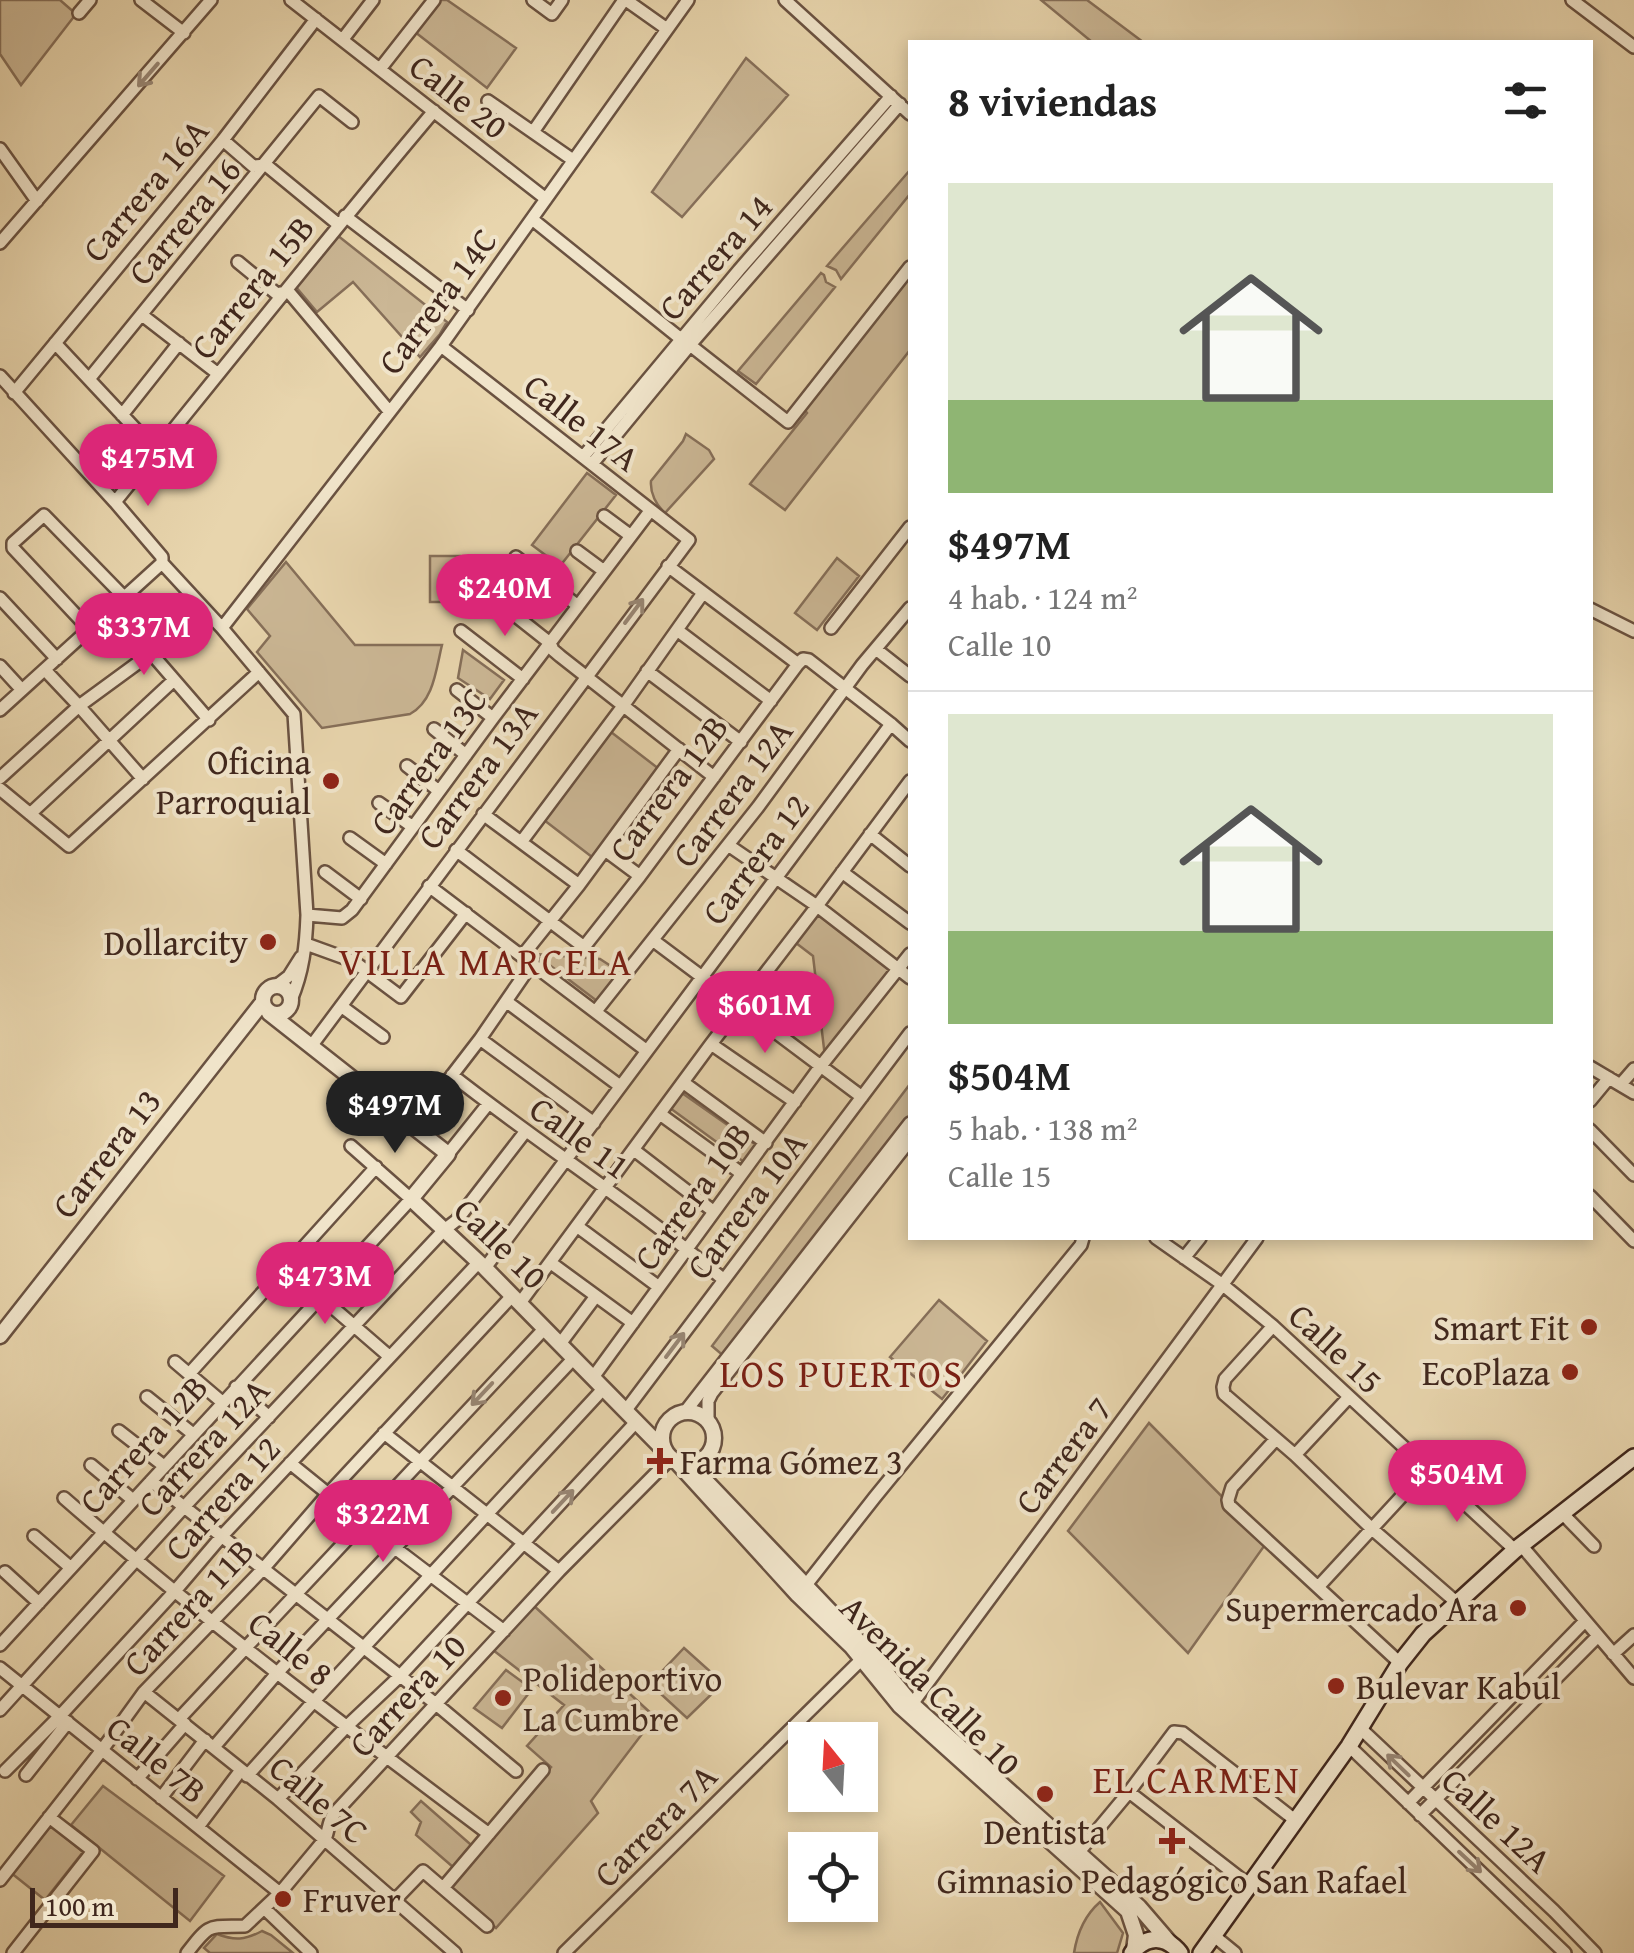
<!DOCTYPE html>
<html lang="es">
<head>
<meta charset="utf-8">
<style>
	body { margin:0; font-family:"Gentium Book Plus",serif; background:#f6f6f6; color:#222; height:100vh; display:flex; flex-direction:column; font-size:38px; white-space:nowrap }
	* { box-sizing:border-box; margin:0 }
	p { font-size:32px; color:#767676 }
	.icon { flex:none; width:55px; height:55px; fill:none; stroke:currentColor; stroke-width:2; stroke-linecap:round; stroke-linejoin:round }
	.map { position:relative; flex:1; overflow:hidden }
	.panel { position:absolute; left:908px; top:40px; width:685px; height:1200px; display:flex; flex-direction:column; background:#fff; border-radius:0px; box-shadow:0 5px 15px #0003 }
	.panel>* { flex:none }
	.needle { width:65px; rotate:342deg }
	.controls { position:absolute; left:788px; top:1722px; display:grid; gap:20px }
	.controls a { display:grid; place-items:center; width:90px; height:90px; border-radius:0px; background:#fff; box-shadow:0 5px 15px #0003; font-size:50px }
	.scale { position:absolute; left:30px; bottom:25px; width:148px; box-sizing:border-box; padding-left:10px; border:5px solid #40271d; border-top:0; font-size:28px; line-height:35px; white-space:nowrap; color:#40271d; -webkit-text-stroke:8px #f0e4ca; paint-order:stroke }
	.price { position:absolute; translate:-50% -85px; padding:0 22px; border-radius:35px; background:#db2777; color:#fff; font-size:32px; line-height:65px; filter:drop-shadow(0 2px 5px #0008) }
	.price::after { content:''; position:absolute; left:50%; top:60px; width:30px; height:22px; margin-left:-15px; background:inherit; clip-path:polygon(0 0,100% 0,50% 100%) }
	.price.active { background:#222; color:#fff }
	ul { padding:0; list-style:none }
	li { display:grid; align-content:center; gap:20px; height:530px; padding:0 40px }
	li+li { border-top:2px solid #e0e0e0 }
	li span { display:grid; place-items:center; height:310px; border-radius:0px; color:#555 }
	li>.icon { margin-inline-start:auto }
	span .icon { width:180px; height:180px; fill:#fffc; stroke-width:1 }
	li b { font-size:42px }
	h2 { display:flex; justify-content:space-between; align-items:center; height:120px; padding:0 40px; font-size:42px }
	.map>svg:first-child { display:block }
</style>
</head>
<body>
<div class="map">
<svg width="1634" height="1953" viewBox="0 0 1634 1953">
	<rect width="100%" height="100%" fill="#e8d5ad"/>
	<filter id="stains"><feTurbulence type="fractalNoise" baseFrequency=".002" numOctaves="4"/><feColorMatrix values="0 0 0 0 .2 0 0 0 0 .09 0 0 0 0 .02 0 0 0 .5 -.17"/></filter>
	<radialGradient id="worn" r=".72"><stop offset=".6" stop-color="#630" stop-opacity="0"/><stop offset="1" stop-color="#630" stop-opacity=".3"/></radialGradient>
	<path fill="#cbb795" stroke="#866f59" stroke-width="2.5" d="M0,0H60L76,14L21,85L0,54Z
		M440,0H447L516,48L487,88L415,32Z
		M1041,0H1087L1143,42H1092Z
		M746,58L788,95L682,217L652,192Z
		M910,170V194L841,279L836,270L827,266Z
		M337,235L447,322L440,334L420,357L353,282L317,312L296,287Z
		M821,273L824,275L826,282L835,287L756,384L738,371Z
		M910,275V350L785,510L750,484L807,413L804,409Z
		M686,434L709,450L714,459L665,513C656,505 650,493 651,481L683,441Z
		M587,473L616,495L560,566L532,545Z
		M430,556H460L459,602H430Z
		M837,558L859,576L817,630L795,613Z
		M286,562L355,645H442C436,669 434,701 410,714L322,728L257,652L270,636L247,609Z
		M463,650L504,680L490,699L458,678Z
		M611,732L659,769L592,857L544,820Z
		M817,914L891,970L825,1057L813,956L796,943Z
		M535,954L600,959L620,972L597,1001Z
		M910,1084V1115L726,1358L712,1346Z
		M682,1093L756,1145L744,1162L670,1108Z
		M939,1300L987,1341L942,1399L890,1357Z
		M1149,1423L1267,1542L1188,1653L1068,1531Z
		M533,1605L655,1717L591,1801L598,1813L496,1928L442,1882L453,1867L416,1835L421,1822L411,1812L421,1801L478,1851L551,1767L527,1746L564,1705L493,1650Z
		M684,1648L723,1683L687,1718L650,1684Z
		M506,1670L532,1689L502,1728L474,1708Z
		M103,1786L224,1876L190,1921L71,1825Z
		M49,1824L83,1852L45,1900L10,1872Z
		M1100,1902L1123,1933L1117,1953H1074C1077,1934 1085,1915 1100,1902Z
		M262,1931L271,1935L293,1953H210L204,1948L217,1934C235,1941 245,1940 262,1931Z"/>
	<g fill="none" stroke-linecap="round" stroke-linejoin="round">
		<g stroke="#6a5241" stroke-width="16">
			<path id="minor" d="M141,0L184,33
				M291,0L546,199
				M533,0L552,14L562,0
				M626,0L667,29
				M785,0L910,114
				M1572,0L1634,47
				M79,13L90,0
				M343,39L373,0
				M380,69L434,0
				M488,101L573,160
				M533,132L624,0
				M223,140L253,166L266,165L339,225
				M0,149L37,201
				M345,216L468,310
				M532,219L681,339
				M0,243L211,0
				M238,262L277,294L288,291L389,411
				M142,315L217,373
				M55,343L156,451
				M690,345L788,422L910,267
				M0,376L115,502L162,557V563L222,628L294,714L307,915C306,945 303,972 291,1000
				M89,379L319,96L352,122
				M14,393L223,140L316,19
				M122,415L179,343
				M583,457L739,270L891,96
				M592,464L690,345L900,104
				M115,502C221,371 326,239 434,111
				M604,516L631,536
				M577,551L604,571
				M516,557L578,606
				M668,566L798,664L803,659L809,660L891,724L910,741
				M488,594L550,643L553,650L560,656L714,777
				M0,598L57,659
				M112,608L209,720
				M1590,609L1634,631
				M222,628L441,346L688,0
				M831,628L910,527
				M89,629L13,548V543L44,515L124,597
				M677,630L771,701
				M461,631L523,679
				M877,650L910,676
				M0,666L22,690
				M45,670L79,706L143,779
				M647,671L741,742
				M457,690L493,718
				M0,710L162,563
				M434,729L466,755
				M407,766L439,791
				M0,778L79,706L150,654
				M0,789L69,846L259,672
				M379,803L413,827
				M30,814L174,680
				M483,814L579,885
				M870,834L910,866
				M350,838L386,864
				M522,841L623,706L703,593
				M728,845L817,906L910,978
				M456,850L584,947L640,876L798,664
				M605,850L640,876
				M325,872L361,899
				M842,872L910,923
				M429,886L647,1051
				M307,915L342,918L352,910L493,718L650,511
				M654,941L862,1097
				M306,944L353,961L401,997L466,913
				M523,955L579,885L679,749
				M276,986L289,976L301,957
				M507,1002L620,1086
				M341,1006L383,1037
				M596,1011L758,807L862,665L910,608
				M480,1039L594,1123
				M711,1044L795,1102
				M312,1045L689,540L441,346
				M1590,1067L1634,1093
				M452,1075C541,1145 638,1207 724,1280
				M684,1083L766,1143
				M1621,1084L1634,1069
				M1590,1101L1609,1078
				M660,1114L741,1173
				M413,1126L480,1039L533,962
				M1590,1130L1634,1175
				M634,1150L713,1211
				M448,1154L488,1104
				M1590,1196L1634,1241
				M578,1227L659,1287
				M1156,1238L1223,1285L1273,1326L1515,1550
				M1184,1258L1200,1238
				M551,1263L633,1323
				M286,1267L390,1357
				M485,1268L891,724
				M520,1303L711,1044L817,906L910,781
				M1273,1326L1225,1379L1223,1387L1224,1394L1295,1455L1371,1528L1456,1602
				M560,1344L596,1296
				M175,1362L222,1402
				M189,1374L376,1167
				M594,1376L820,1067L910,954
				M236,1387L269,1417
				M147,1397L193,1434
				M626,1410L910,1033
				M685,1412L910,1123
				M708,1421V1401L712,1393L910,1140
				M119,1431L164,1466
				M384,1433L559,1571
				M1276,1439L1232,1487L1228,1500L1229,1505L1400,1663
				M1295,1455L1349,1397
				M290,1463L395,1548L504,1631
				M91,1465L133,1500
				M151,1481L436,1704L516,1771
				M64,1498C200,1617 345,1726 489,1834
				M1562,1513L1594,1546
				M34,1536L71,1568
				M1521,1545L1634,1678
				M5,1572L39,1603
				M806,1585L875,1497L1081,1245L1083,1238
				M1319,1586L1426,1470
				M0,1645L411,1199L351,1146
				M1613,1654L1634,1635
				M0,1668L280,1893
				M144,1692L278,1799L455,1953
				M912,1704L1257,1238
				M0,1710L184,1507L444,1230L457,1220L525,1132
				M179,1719L545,1328
				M1360,1728L1554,1911L1595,1953
				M1349,1746L1565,1953
				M214,1747L278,1672L574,1358
				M5,1771L59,1717L175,1591L221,1537L479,1262
				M26,1775L68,1722
				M247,1776L314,1701L604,1388
				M137,1779L185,1724
				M1129,1792L1249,1885
				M161,1798L205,1740
				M278,1799L346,1727L400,1676L637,1421
				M1408,1803L1585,1621
				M1420,1815L1598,1636
				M198,1827L241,1770
				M1079,1852L1129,1792L1174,1732L1183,1733L1295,1820
				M0,1880L102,1750L144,1692L263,1569L328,1494L512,1296
				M443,1888L543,1770
				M396,1899L423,1871L487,1926
				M265,1909L311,1953
				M1213,1935L1235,1953
				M13,1953L93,1851L49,1817
				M187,1953C211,1922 208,1927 245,1926L280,1893L325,1839C329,1830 328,1823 333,1815L559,1571L671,1458
				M564,1953L867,1654"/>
		</g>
		<g stroke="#6a5241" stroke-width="19">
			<path id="tertiary" d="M263 1000a14 14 0 1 1 28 0a14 14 0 1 1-28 0Z
				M269,1013L448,1154L411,1199L485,1268L665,1451
				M0,1336L263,1002
				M662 1438a26 26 0 1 1 52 0a26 26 0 1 1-52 0Z
				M704,1458L702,1471L704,1479L870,1653L912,1704L1139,1907L1170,1943
				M675,1460L798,1595L852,1647L900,1706L1128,1911L1136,1935L1134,1950"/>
		</g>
		<g stroke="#40271d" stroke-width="20">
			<path id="secondary" d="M1132,1953C1146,1935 1166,1935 1180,1953
				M1201,1953L1349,1746L1400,1663L1423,1634L1515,1550L1634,1457"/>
		</g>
		<use href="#minor" stroke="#f0e4ca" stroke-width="11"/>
		<use href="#tertiary" stroke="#f0e4ca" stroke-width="14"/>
		<use href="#secondary" stroke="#f0e4ca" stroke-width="15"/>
	</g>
	<defs><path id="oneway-shaft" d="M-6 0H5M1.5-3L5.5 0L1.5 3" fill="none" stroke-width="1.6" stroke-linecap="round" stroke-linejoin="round" transform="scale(2.5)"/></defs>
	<g stroke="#988674">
		<use href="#oneway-shaft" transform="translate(148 75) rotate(131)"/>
		<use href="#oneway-shaft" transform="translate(634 611) rotate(-53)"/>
		<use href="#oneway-shaft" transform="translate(675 1345) rotate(-53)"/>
		<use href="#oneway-shaft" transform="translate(482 1394) rotate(133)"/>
		<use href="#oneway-shaft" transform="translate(563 1501) rotate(-47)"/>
		<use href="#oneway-shaft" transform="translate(1398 1765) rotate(-136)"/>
		<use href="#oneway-shaft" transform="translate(1470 1862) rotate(43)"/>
	</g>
	<g fill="#8f2418" stroke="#f0e4ca" stroke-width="4">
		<circle cx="331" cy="781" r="10"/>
		<circle cx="268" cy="942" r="10"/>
		<circle cx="1589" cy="1327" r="10"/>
		<circle cx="1570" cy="1372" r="10"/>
		<path d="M655 1446h10v10h10v10h-10v10h-10v-10h-10v-10h10z"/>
		<circle cx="1518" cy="1608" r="10"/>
		<circle cx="1336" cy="1686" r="10"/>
		<circle cx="503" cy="1698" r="10"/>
		<circle cx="1045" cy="1794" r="10"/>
		<path d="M1167 1826h10v10h10v10h-10v10h-10v-10h-10v-10h10z"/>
		<circle cx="283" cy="1899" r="10"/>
	</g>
	<g text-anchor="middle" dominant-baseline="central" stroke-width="8" stroke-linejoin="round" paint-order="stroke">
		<g font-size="35" fill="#40271d" stroke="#f0e4ca">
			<text transform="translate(459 96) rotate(38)">Calle 20</text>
			<text transform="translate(145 190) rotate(-50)">Carrera 16A</text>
			<text transform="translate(184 221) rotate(-50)">Carrera 16</text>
			<text transform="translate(715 257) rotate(-49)">Carrera 14</text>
			<text transform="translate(252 287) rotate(-51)">Carrera 15B</text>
			<text transform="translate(437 301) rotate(-53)">Carrera 14C</text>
			<text transform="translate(582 422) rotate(38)">Calle 17A</text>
			<text transform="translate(428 761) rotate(-54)">Carrera 13C</text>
			<text transform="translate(477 775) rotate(-53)">Carrera 13A</text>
			<text transform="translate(668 788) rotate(-53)">Carrera 12B</text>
			<text transform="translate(732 793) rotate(-53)">Carrera 12A</text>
			<text transform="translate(755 859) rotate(-53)">Carrera 12</text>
			<text transform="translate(580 1137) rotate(36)">Calle 11</text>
			<text transform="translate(106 1153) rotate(-52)">Carrera 13</text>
			<text transform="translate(692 1196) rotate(-54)">Carrera 10B</text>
			<text transform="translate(746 1205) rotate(-53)">Carrera 10A</text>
			<text transform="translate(501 1243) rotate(44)">Calle 10</text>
			<text transform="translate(1336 1348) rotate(43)">Calle 15</text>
			<text transform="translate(143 1444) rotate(-48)">Carrera 12B</text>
			<text transform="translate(203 1447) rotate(-47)">Carrera 12A</text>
			<text transform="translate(1063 1455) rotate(-53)">Carrera 7</text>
			<text transform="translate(222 1498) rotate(-48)">Carrera 12</text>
			<text transform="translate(188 1607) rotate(-47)">Carrera 11B</text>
			<text transform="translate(291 1648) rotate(39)">Calle 8</text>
			<text transform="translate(931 1685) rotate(45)">Avenida Calle 10</text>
			<text transform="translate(407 1695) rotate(-47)">Carrera 10</text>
			<text transform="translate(157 1759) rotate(39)">Calle 7B</text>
			<text transform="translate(319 1799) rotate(40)">Calle 7C</text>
			<text transform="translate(1497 1820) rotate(43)">Calle 12A</text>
			<text transform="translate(655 1825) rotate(-45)">Carrera 7A</text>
		</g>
		<g font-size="35" fill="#40271d" stroke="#f0e4ca" text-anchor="end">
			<text x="311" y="761">Oficina<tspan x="311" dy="40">Parroquial</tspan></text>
			<text x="248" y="942">Dollarcity</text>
			<text x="1569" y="1327">Smart Fit</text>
			<text x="1550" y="1372">EcoPlaza</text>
			<text x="680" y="1461" text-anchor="start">Farma Gómez 3</text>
			<text x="1498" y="1608">Supermercado Ara</text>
			<text x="523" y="1678" text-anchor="start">Polideportivo<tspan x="523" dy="40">La Cumbre</tspan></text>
			<text x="1356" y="1686" text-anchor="start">Bulevar Kabul</text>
			<text x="1045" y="1831" text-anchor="middle">Dentista</text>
			<text x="1172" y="1880" text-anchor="middle">Gimnasio Pedagógico San Rafael</text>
			<text x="303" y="1899" text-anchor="start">Fruver</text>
		</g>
		<g font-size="38" letter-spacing="2.5" fill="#7a1f14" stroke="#f0e4ca">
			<text x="486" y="961">VILLA MARCELA</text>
			<text x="842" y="1373">LOS PUERTOS</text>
			<text x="1197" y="1779">EL CARMEN</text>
		</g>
	</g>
	<rect width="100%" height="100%" filter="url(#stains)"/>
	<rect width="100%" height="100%" fill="url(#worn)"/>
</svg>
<div class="controls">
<a><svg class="needle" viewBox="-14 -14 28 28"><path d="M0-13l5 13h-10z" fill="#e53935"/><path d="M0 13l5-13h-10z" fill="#767676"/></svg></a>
<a><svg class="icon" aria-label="locate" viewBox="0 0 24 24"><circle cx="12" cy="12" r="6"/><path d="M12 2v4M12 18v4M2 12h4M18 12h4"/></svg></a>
</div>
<div class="scale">100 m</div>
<b class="price" style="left:148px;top:509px">$475M</b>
<b class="price" style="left:505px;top:639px">$240M</b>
<b class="price" style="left:144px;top:678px">$337M</b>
<b class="price" style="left:765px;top:1056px">$601M</b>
<b class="price active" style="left:395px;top:1156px">$497M</b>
<b class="price" style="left:325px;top:1327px">$473M</b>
<b class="price" style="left:1457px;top:1525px">$504M</b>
<b class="price" style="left:383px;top:1565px">$322M</b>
<section class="panel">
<h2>8 viviendas<svg class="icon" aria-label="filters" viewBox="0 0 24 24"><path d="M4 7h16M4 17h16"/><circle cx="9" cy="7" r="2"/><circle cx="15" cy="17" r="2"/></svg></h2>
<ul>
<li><span style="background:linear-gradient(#dfe7d0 70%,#8fb573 0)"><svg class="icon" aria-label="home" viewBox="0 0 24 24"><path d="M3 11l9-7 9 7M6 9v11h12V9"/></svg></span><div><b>$497M</b><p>4 hab. · 124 m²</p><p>Calle 10</p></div></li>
<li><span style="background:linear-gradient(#dfe7d0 70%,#8fb573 0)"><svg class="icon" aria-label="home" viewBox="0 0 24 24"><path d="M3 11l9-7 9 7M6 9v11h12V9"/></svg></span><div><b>$504M</b><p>5 hab. · 138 m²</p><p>Calle 15</p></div></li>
</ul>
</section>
</div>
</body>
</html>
